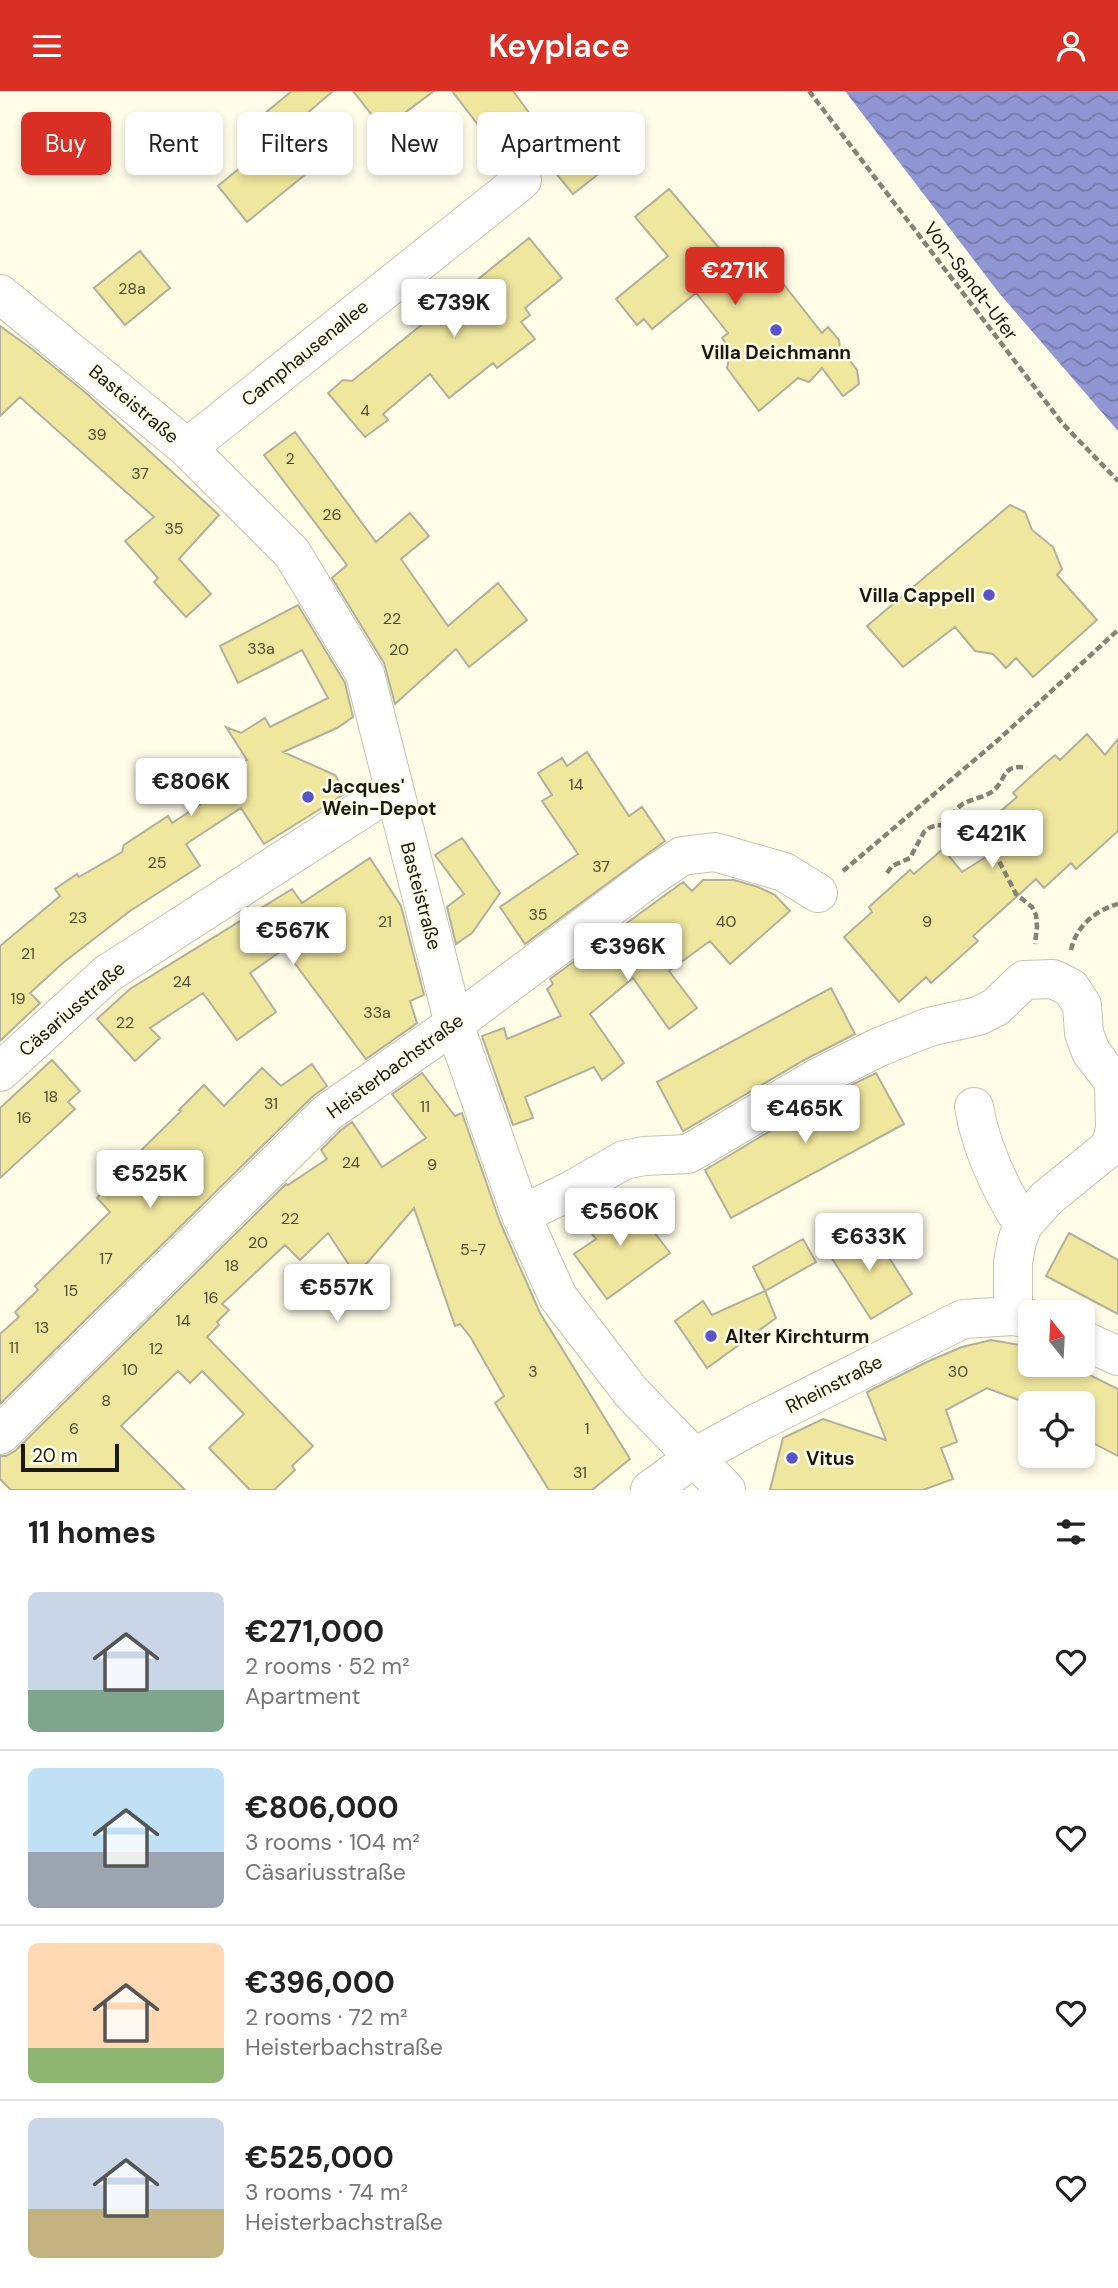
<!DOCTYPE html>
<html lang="en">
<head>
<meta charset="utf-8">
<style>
	body { margin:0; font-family:"DM Sans",sans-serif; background:#f2f2f2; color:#222; height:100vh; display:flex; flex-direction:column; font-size:26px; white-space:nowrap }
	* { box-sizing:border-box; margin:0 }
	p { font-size:23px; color:#767676 }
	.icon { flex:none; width:38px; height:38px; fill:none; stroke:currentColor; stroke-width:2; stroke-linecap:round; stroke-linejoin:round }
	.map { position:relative; height:1399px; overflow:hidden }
	.side { display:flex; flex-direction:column; background:#fff; flex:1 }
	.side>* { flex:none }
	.hud { position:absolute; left:21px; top:21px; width:700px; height:63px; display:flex; gap:14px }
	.needle { width:46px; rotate:342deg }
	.buttons { position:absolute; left:1018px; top:1209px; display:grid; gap:14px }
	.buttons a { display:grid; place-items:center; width:77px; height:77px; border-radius:10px; background:#fff; box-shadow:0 4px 10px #0003; font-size:35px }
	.scale { position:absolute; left:21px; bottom:18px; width:98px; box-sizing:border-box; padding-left:7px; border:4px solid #1a1912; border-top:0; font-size:19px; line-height:24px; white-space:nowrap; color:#1a1912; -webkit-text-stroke:5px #fffde8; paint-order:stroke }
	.price { position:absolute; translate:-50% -60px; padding:0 16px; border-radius:7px; background:#fff; color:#222; font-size:23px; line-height:46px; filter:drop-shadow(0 2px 4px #0008) }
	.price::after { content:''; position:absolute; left:50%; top:42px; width:21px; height:16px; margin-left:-10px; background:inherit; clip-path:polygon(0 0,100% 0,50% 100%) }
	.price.current { background:#d93025; color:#fff }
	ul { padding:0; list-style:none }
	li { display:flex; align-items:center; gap:21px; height:175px; padding:0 28px }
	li+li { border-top:2px solid #e0e0e0 }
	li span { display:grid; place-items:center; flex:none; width:196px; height:140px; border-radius:10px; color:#555 }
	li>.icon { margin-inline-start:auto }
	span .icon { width:84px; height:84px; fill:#fffc; stroke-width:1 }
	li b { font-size:30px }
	h2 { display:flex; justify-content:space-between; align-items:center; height:84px; padding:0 28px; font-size:30px }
	.chip { padding:0 24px; border-radius:10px; background:#fff; box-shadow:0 4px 10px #0003; font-size:24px; line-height:63px }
	.chip.current { background:#d93025; color:#fff }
	header { display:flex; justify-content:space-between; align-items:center; height:91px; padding:0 28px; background:#d93025; color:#fff; font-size:32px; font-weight:600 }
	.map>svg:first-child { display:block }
</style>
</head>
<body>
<header><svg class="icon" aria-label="menu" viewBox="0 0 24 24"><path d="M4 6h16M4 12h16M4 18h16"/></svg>Keyplace<svg class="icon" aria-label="person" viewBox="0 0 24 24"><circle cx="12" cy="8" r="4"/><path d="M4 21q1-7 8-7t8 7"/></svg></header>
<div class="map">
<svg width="1118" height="1399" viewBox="0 0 1118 1399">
	<defs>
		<pattern id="water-waves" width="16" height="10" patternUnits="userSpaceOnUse" patternTransform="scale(1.75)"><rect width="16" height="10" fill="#9095d3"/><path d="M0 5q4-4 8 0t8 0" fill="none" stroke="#7579aa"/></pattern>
	</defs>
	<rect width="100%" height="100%" fill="#fffde8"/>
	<path fill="url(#water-waves)" d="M845,0H1118V340L999,202Z"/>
	<path fill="#f0e79f" stroke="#b2b09d" stroke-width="2" d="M292,0H333L283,43L312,78L247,131L218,95L275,48L258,28Z
		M353,0H434L383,38Z
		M452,0H513L536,31L544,24L558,42L569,33L606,77L573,103L537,59L524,68L493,31L482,39Z
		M669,98L737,178L763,157L783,182L778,186L822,242L828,236L839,249L840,257L857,279L859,293L843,305L822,277L809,291L798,287L759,320L727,277L731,259L722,247L728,242L696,202L652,238L644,228L637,234L616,208L668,165L635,126Z
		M529,147L562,187L525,217L530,224L521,231L535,248L497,277L493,272L449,307L430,283L383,323L388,329L365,346L328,302L343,289L352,290Z
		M140,160L170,197L125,234L94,197Z
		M0,235L32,258L86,302L219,424L179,468L211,503L186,526L154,491L158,487L125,450L154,426L20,306L0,325Z
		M295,341L376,451L410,422L429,445L401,468L448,535L498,492L527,529L469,576L456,558L395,613L384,572L332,487L347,474L264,364Z
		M1010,414L1025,421L1032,439L1053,456L1062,478L1057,484L1097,529L1033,586L1016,567L1006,577L993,563L975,560L955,536L903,576L867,535Z
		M298,514L345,592L353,626L337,637L283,661L335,684L346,702L264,753L241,717L186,753L200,775L130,820L64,871L30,902L40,912L0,950V855L60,805L55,798L77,783L79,786L122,761L124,754L168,725L172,732L228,695L221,685L247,669L226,636L241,642L265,627L270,636L328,607L302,559L238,592L220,555Z
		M1087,643L1105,664L1118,648V740L1076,778L1071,772L1044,797L1036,788L973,845L978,850L931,892L926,886L899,911L844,846L872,821L869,816L910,779L914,783L943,758L962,781L1005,754L988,731L1017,706L1013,702L1039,678L1055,664L1060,669Z
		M587,661L629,725L642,716L665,750L525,853L500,816L578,763L542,710L552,704L538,682L562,667L567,675Z
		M462,747L500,802L472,842L456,853L447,816L464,803L435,764Z
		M370,767L401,815L424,904L410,910L417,932L366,968L284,858L250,882L276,921L237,949L203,902L150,937L160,947L135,970L97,928L130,898L292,798L302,812Z
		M703,789H734L758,796L775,804L790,820L730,873L710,850L669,880L697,917L669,938L633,887L590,923L624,972L602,989L594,976L525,1006L533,1027L513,1034L482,945L504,937L507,948L561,925L547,898L553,893L550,888L683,791L692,800Z
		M831,897L855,943L806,968L683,1040L657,991Z
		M52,969L80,1000L68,1011L75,1018L0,1087V1017Z
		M312,973L327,995L312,1006L0,1313V1243L19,1226L15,1221L38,1199L35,1195L110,1121L97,1107L102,1101L101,1099L181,1020L179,1019L204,994L224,1015L262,977L281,995Z
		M422,982L455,1025L462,1022L500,1131L540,1222L630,1368L592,1399H549L495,1312L504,1305L471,1247L460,1233L455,1235L414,1117L368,1171L355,1183L328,1142L300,1169L285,1154L222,1213L229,1219L217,1231L219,1234L207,1246L313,1355L292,1375L295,1379L274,1399H250L209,1357L244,1323L202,1280L190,1292L178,1280L121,1335L185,1399H11L0,1388V1365H6L15,1360L286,1093L288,1094L327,1068L321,1059L341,1039L352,1031L382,1076L426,1047L392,1003Z
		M876,982L904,1033L731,1127L705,1079L827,1006Z
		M626,1104L670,1162L607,1208L574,1163L596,1148L585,1134Z
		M852,1133L865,1153L876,1146L912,1203L871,1228L829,1163Z
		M1069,1142L1118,1169V1223L1046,1185Z
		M803,1148L816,1171L765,1200L753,1176Z
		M765,1200L776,1227L707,1277L675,1230L703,1210L712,1224Z
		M991,1249L1031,1256V1274H1070L1118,1298V1365L1083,1347V1312H1026L987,1297L946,1319L957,1351L941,1357L953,1388L923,1399H770L783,1347L823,1328L886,1349L867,1301L929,1270L962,1256Z"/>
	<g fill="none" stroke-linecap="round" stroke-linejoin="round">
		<g stroke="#c5c3b0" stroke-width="40">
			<path id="minor" d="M0,203L187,357L292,462L365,583L454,933L521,1124L558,1206L631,1301L726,1399
				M187,357L522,89
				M0,981L107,883L393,698
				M974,1016C981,1057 1001,1099 1023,1134
				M521,1124L570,1100L624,1069L644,1065L688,1063L817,987L879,956L929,936L978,925L996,916L1024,889L1053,888L1071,897L1082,914L1084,942L1091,961L1114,991L1115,1037L1111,1055L1046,1108L1023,1134L1017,1150L1013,1171V1225
				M1083,1249L1118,1265
				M0,1344L327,1022L454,933L652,785L682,765L715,761L784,781L818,802
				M650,1399L695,1366L751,1335L963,1228L1013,1225L1031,1228"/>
		</g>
		<path stroke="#838274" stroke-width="4.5" stroke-dasharray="7 3.5" stroke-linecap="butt" d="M809,0L1062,332L1118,390
			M951,736C952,705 979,712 994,699C1006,689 1002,672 1027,677
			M843,780L997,650L1118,539
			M887,782L892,775L910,767L924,741L929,737L937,734L951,736L974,757L999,770L1016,803L1032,816L1036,824L1037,836L1035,853
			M1071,859C1076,835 1096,819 1118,813"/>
		<use href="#minor" stroke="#fff" stroke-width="38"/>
	</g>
	<g fill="#5954cc" stroke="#fffde8" stroke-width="2.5">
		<circle cx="776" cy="239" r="7"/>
		<circle cx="989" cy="504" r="7"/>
		<circle cx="308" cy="706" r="7"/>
		<circle cx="711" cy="1245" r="7"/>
		<circle cx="792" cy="1367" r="7"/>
	</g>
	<g text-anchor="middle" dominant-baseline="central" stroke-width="5" stroke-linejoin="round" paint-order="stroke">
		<g font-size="16" fill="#504c35">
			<text x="132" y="197">28a</text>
			<text x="365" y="319">4</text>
			<text x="97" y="343">39</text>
			<text x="290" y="367">2</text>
			<text x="140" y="382">37</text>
			<text x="332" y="423">26</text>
			<text x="174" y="437">35</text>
			<text x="392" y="527">22</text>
			<text x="261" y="557">33a</text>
			<text x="399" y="558">20</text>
			<text x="576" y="693">14</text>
			<text x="157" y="771">25</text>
			<text x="601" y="775">37</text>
			<text x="538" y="823">35</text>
			<text x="78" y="826">23</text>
			<text x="385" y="830">21</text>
			<text x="726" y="830">40</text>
			<text x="927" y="830">9</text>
			<text x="28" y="862">21</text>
			<text x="182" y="890">24</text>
			<text x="18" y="907">19</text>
			<text x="377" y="921">33a</text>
			<text x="125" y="931">22</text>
			<text x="51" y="1005">18</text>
			<text x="271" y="1012">31</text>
			<text x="425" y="1015">11</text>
			<text x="24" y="1026">16</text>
			<text x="351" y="1071">24</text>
			<text x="432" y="1073">9</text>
			<text x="290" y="1127">22</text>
			<text x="258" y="1151">20</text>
			<text x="473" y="1158">5-7</text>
			<text x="106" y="1167">17</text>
			<text x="232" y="1174">18</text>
			<text x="71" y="1199">15</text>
			<text x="211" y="1206">16</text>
			<text x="183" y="1229">14</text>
			<text x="42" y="1236">13</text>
			<text x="14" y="1256">11</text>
			<text x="156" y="1257">12</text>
			<text x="130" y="1278">10</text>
			<text x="533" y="1280">3</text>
			<text x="958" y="1280">30</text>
			<text x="106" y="1309">8</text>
			<text x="74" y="1337">6</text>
			<text x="587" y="1337">1</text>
			<text x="580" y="1381">31</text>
		</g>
		<g font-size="19" fill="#1a1912" stroke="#fffde8">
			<text transform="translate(971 190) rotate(53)">Von-Sandt-Ufer</text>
			<text transform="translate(305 262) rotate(-39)">Camphausenallee</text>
			<text transform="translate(134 313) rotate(40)">Basteistraße</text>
			<text transform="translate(421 805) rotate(75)">Basteistraße</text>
			<text transform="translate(72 918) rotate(-41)">Cäsariusstraße</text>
			<text transform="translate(395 975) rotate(-36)">Heisterbachstraße</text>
			<text transform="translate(834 1293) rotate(-27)">Rheinstraße</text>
		</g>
		<g font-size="19" font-weight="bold" fill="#1a1912" stroke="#fffde8" text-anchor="start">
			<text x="776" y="261" text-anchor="middle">Villa Deichmann</text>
			<text x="975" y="504" text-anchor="end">Villa Cappell</text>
			<text x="322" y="695">Jacques'<tspan x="322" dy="22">Wein-Depot</tspan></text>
			<text x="725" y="1245">Alter Kirchturm</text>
			<text x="806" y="1367">Vitus</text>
		</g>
	</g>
</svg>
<div class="buttons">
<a><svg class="needle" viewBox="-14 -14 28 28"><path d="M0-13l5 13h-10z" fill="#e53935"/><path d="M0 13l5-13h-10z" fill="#767676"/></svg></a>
<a><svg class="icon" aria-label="locate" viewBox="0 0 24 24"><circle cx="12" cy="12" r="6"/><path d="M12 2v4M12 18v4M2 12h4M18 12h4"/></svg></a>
</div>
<div class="scale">20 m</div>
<b class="price current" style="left:735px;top:216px">€271K</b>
<b class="price" style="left:454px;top:248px">€739K</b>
<b class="price" style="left:191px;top:727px">€806K</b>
<b class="price" style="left:992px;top:779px">€421K</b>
<b class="price" style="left:293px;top:876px">€567K</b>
<b class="price" style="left:628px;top:892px">€396K</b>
<b class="price" style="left:805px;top:1054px">€465K</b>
<b class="price" style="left:150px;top:1119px">€525K</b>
<b class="price" style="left:620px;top:1157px">€560K</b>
<b class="price" style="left:869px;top:1182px">€633K</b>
<b class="price" style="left:337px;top:1233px">€557K</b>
<div class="hud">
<a class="chip current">Buy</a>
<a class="chip">Rent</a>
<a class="chip">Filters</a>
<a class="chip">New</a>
<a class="chip">Apartment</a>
</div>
</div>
<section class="side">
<h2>11 homes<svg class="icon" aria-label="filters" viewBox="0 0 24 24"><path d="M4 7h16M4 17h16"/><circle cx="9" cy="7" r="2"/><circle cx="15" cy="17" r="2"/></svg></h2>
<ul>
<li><span style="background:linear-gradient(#c9d6e8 70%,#7fa58c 0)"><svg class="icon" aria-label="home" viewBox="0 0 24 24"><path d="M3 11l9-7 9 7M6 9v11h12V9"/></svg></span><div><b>€271,000</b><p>2 rooms · 52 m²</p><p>Apartment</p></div><svg class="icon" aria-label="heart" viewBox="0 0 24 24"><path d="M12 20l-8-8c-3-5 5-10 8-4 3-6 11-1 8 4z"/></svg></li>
<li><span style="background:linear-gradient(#bfe0f5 60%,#9aa5b1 0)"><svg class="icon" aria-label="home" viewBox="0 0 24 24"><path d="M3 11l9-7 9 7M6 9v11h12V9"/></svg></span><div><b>€806,000</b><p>3 rooms · 104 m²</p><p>Cäsariusstraße</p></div><svg class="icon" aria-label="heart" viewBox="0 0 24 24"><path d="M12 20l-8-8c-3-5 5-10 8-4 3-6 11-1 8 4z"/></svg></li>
<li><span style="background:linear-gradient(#ffd9b3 75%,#8fb573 0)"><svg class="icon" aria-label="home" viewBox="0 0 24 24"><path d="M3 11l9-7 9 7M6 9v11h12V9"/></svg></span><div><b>€396,000</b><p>2 rooms · 72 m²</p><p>Heisterbachstraße</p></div><svg class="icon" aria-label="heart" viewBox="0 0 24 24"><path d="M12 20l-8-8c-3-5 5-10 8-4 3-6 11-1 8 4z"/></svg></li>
<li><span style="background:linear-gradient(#c9d6e8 65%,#c2b280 0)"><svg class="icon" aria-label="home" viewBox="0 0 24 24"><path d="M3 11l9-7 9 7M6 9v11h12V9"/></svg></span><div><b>€525,000</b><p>3 rooms · 74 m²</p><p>Heisterbachstraße</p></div><svg class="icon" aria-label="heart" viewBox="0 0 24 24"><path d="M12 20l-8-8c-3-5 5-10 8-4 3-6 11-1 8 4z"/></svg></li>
</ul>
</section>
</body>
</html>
